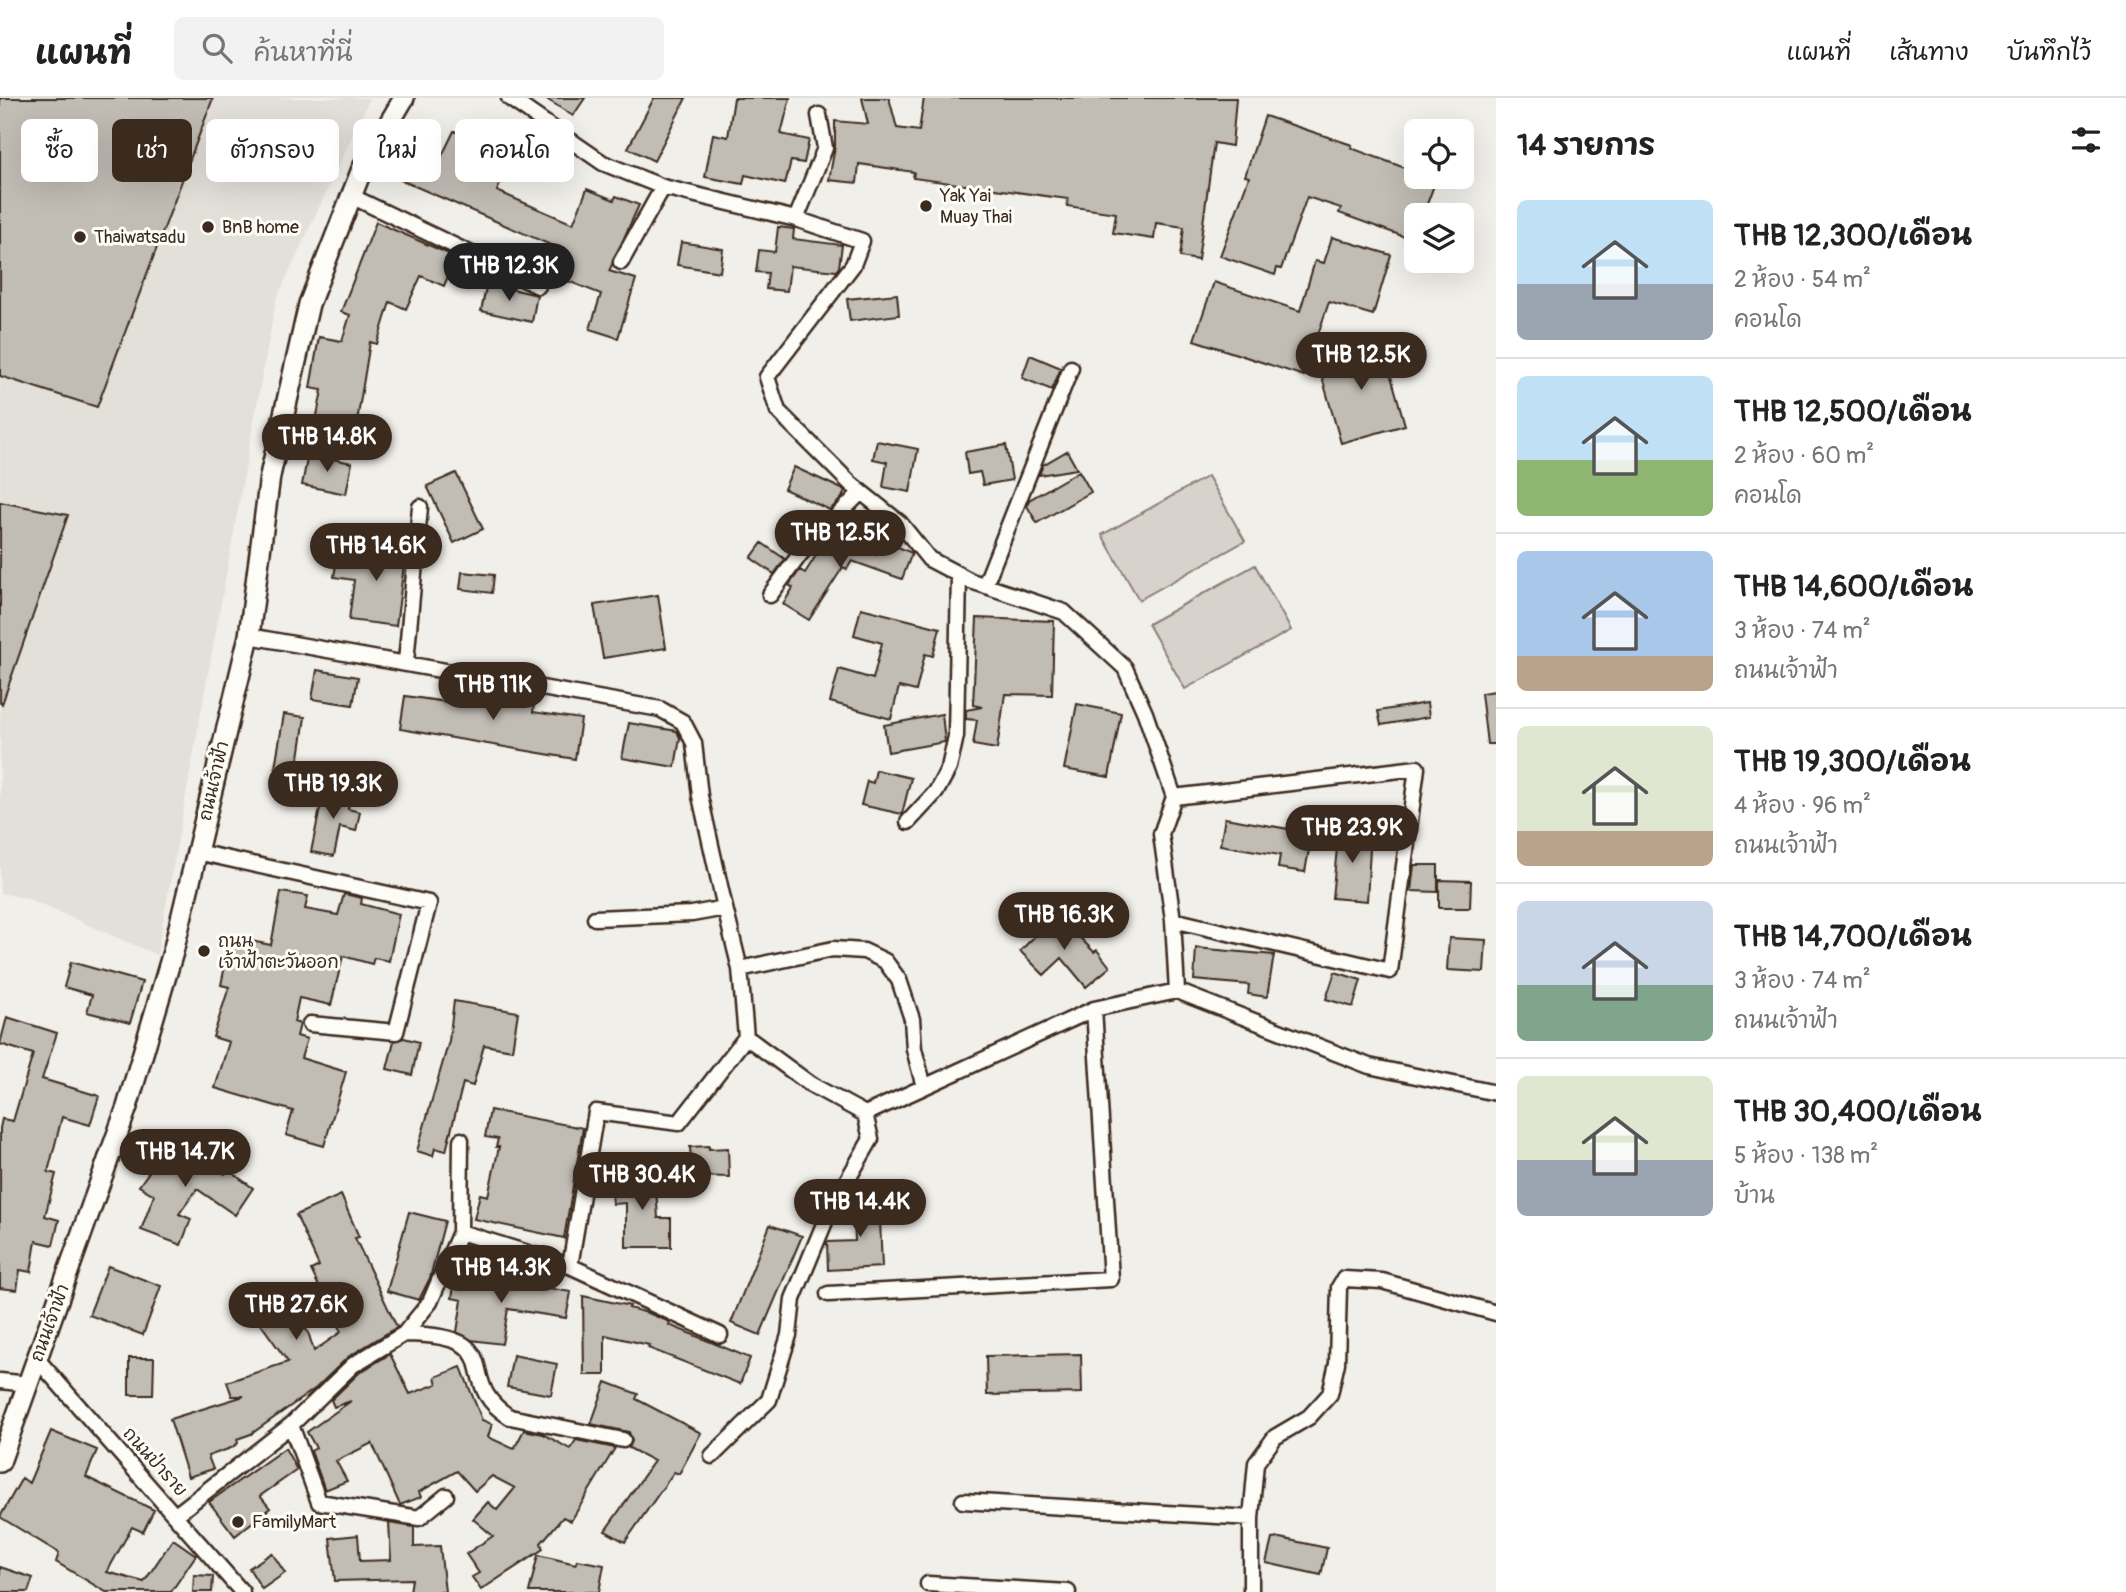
<!DOCTYPE html>
<html lang="th">
<head>
<meta charset="utf-8">
<style>
	body { margin:0; font-family:Pangolin,"Playpen Sans Thai",sans-serif; background:#f2f2f2; color:#222; height:100vh; display:flex; flex-direction:column; font-size:26px; white-space:nowrap }
	* { box-sizing:border-box; margin:0 }
	p { font-size:23px; color:#767676 }
	.icon { flex:none; width:38px; height:38px; fill:none; stroke:currentColor; stroke-width:2; stroke-linecap:round; stroke-linejoin:round }
	.map { position:relative; flex:1; overflow:hidden }
	.panel { display:flex; flex-direction:column; background:#fff; width:630px }
	.panel>* { flex:none }
	.hud { position:absolute; left:21px; top:21px; width:665px; height:63px; display:flex; gap:14px }
	.tools { position:absolute; left:1404px; top:21px; display:grid; gap:14px }
	.tools a { display:grid; place-items:center; width:70px; height:70px; border-radius:10px; background:#fff; box-shadow:0 7px 28px #0002; font-size:35px }
	.price { position:absolute; translate:-50% -60px; padding:0 16px; border-radius:24px; background:#3b2a1e; color:#fff; font-size:23px; line-height:46px; filter:drop-shadow(0 2px 4px #0008) }
	.price::after { content:''; position:absolute; left:50%; top:42px; width:21px; height:16px; margin-left:-10px; background:inherit; clip-path:polygon(0 0,100% 0,50% 100%) }
	.price.selected { background:#222; color:#fff }
	ul { padding:0; list-style:none }
	li { display:flex; align-items:center; gap:21px; height:175px; padding:0 21px }
	li+li { border-top:2px solid #e0e0e0 }
	li span { display:grid; place-items:center; flex:none; width:196px; height:140px; border-radius:10px; color:#555 }
	li>.icon { margin-inline-start:auto }
	span .icon { width:84px; height:84px; fill:#fffc; stroke-width:1 }
	li b { font-size:30px }
	h2 { display:flex; justify-content:space-between; align-items:center; height:84px; padding:0 21px; font-size:30px }
	.pill { padding:0 24px; border-radius:10px; background:#fff; box-shadow:0 7px 28px #0002; font-size:24px; line-height:63px }
	.pill.selected { background:#3b2a1e; color:#fff }
	header { display:flex; align-items:center; gap:42px; box-sizing:border-box; height:98px; padding:0 35px; background:#fff; border-bottom:2px solid #e0e0e0 }
	header strong { font-size:33px }
	nav { display:flex; gap:38px; margin-inline-start:auto; font-size:24px }
	.search { width:490px; height:63px; background:#f2f2f2; display:flex; align-items:center; gap:18px; box-sizing:border-box; padding:0 24px; border-radius:10px; color:#767676; font-size:26px }
	main { display:flex; flex:1; min-height:0 }
	.map>svg:first-child { display:block }
</style>
</head>
<body>
<header>
<strong>แผนที่</strong>
<div class="search"><svg class="icon" aria-label="search" viewBox="0 0 24 24"><circle cx="10" cy="10" r="6"/><path d="M15 15l6 6"/></svg>ค้นหาที่นี่</div>
<nav><a>แผนที่</a><a>เส้นทาง</a><a>บันทึกไว้</a></nav>
</header>
<main>
<div class="map">
<svg width="1496" height="1494" viewBox="0 0 1496 1494">
	<rect width="100%" height="100%" fill="#f1efea"/>
	<filter id="ink" filterUnits="userSpaceOnUse"><feTurbulence type="fractalNoise" baseFrequency=".0143" numOctaves="2"/><feDisplacementMap in="SourceGraphic" scale="14" xChannelSelector="R" yChannelSelector="G"/><feConvolveMatrix kernelMatrix="1 2 1 2 8 2 1 2 1" color-interpolation-filters="sRGB"/></filter>
	<g filter="url(#ink)">
		<path fill="#e3e0da" d="M0,0H370L276,202L157,857L26,800L0,795Z"/>
		<path fill="#d7d2cc" stroke="#897e75" stroke-width="2" d="M1208,378L1245,443L1139,502L1102,437Z
			M1255,467L1291,532L1185,591L1148,526Z"/>
		<path fill="#c1bcb4" stroke="#3b2a1e" stroke-width="2" d="M0,0H213L97,309L0,278Z
			M545,0H585L573,18Z
			M654,0H686L654,63L628,50Z
			M734,0H790L781,36L809,42L804,65L791,63L785,86L745,77L743,86L705,79L713,36L728,39Z
			M862,0H889L897,30L919,33L924,0H1236L1232,48L1214,45L1198,162L1180,159L1184,129L1156,125L1154,141L1113,135L1116,115L1067,108L1068,101L913,80L914,74L859,66L857,85L829,82L835,49V23L868,26Z
			M1265,18L1352,47L1351,50L1416,74V79H1437L1423,117H1416V143L1339,115L1341,110L1307,99L1281,171L1277,170L1275,177L1220,158L1249,79L1245,78Z
			M454,33L512,59L497,93L573,126L587,91L614,102L616,98L639,107L609,173L636,181L618,240L590,231L601,196L550,176L560,151L396,80L407,55L437,68Z
			M376,124L456,159L444,188L421,178L406,211L390,204L377,246L370,244L356,330L316,323L322,292L310,290L319,239L342,243L350,217L341,214Z
			M778,129L794,131L793,141L842,147L839,169L836,173L790,168L787,193L766,191L768,175L756,174L759,152L775,154Z
			M1332,139L1391,157L1373,217L1329,204L1304,278L1194,242L1214,184L1300,213L1315,163L1324,165Z
			M681,144L723,151L720,174L677,167Z
			M487,185L537,197L532,224L481,213Z
			M897,196L899,217L850,223L847,201Z
			M1381,243L1405,327L1341,345L1317,262Z
			M1030,257L1061,270L1052,292L1022,280Z
			M877,343L918,351L910,394L883,389L887,364L873,361Z
			M1006,347L1012,382L983,387L980,374L968,376L965,354Z
			M1067,353L1077,371L1039,377L1043,367Z
			M308,356L352,365L346,396L302,387Z
			M794,369L842,391L845,393L842,400L830,412L784,391Z
			M1079,373L1091,394L1037,425L1027,408L1029,402Z
			M456,375L483,431L454,445L427,388Z
			M0,404L68,417L2,606L0,605Z
			M837,432L877,457L882,442L912,455L902,481L852,463L847,471L843,469L809,522L783,506L793,490L789,487L800,472L805,475L822,448Z
			M374,440L407,444L396,528L349,522L354,482L334,479L337,460L370,464Z
			M762,445L785,461L774,476L751,460Z
			M462,474L494,477L492,495L460,491Z
			M658,497L666,550L603,560L594,507Z
			M861,510L940,530L933,558L925,556L916,593L899,589L891,621L830,604L839,571L873,581L882,545L854,537Z
			M977,520L1054,523L1052,597L1005,596L997,651L973,647L977,622L966,621V612L982,609L973,607Z
			M317,572L358,579L353,607L312,601Z
			M449,591L500,599V594L535,600L533,614L581,621L575,661L400,631L405,598L447,604Z
			M1496,593V646H1487L1481,595Z
			M1427,605L1429,619L1381,627L1378,613Z
			M1077,606L1121,615L1109,679L1064,671Z
			M284,616L305,619L297,673L275,669Z
			M942,616L945,644L888,654L884,627Z
			M629,625L677,633L680,640L675,669L622,660Z
			M876,672L911,680L902,716L861,707L867,683L873,685Z
			M324,691L351,696L348,711L360,714L356,733L340,729L334,758L311,754Z
			M1225,720L1312,735L1305,774L1278,770L1280,757L1220,747Z
			M1339,730L1371,733L1367,803L1332,800Z
			M1414,767H1438V794L1411,793Z
			M1439,782L1471,783L1470,810H1439Z
			M281,794L308,798L305,811L338,817L344,796L362,800L361,806L399,816L389,863L374,860L372,866L343,858L331,907L299,900L294,924L300,926L297,938L307,941L301,960L346,974L324,1048L286,1037L293,1013L215,990L229,944L213,939L229,889L221,887L231,839L271,847Z
			M1057,816L1094,854L1097,852L1110,869L1086,889L1062,860L1044,877L1020,853Z
			M1449,840L1486,842L1484,874L1447,872Z
			M1196,850L1274,857L1267,899L1248,896L1249,887L1194,882Z
			M71,864L142,884L130,925L87,914L92,897L64,889Z
			M1335,874L1361,882L1353,909L1326,901Z
			M454,903L518,914L512,952L484,947L473,988L463,985L446,1053L435,1050L433,1058L417,1053L449,943Z
			M7,919L57,935L42,981L99,998L90,1027L62,1019L48,1074L56,1076L45,1118L59,1122L53,1147L36,1143L31,1174L20,1172L17,1192L0,1190V1030L2,1021L13,1023L33,956L0,946Z
			M404,940L419,944L412,977L387,971L394,943Z
			M490,1012L583,1030L564,1140L474,1121L480,1096L488,1098L499,1049H496L498,1041L485,1039Z
			M167,1036L225,1076L228,1072L253,1090L235,1117L197,1091L179,1116L191,1121L181,1147L141,1132L154,1097L139,1088L158,1061L152,1057Z
			M709,1048V1051L728,1050L729,1079L692,1078L690,1049Z
			M655,1075L658,1120H671V1149H626V1105L613,1106L610,1083Z
			M341,1097L359,1139L355,1140L397,1229L348,1259L316,1290L251,1336L237,1341L238,1345L231,1350L208,1358L213,1371L188,1379L170,1321L244,1298H232L227,1284L288,1264L255,1218L282,1199L308,1234L314,1253L341,1234L311,1172L319,1168L296,1117Z
			M879,1098L882,1169L828,1172L827,1144L855,1143L853,1099Z
			M409,1114L445,1123L430,1180L419,1202L387,1193Z
			M770,1127L802,1138L760,1237L731,1225Z
			M108,1168L161,1188L143,1237L89,1217Z
			M456,1175L571,1194L566,1220L508,1211L502,1246L471,1242L457,1234L462,1202L452,1200Z
			M583,1198L630,1208L629,1210L648,1215L670,1224L669,1227L750,1260L740,1286L648,1250L649,1247L605,1237V1277H584Z
			M390,1256L410,1296L437,1286L435,1279L461,1269L482,1322L492,1326L488,1339L514,1351L524,1332L543,1336L570,1351L576,1342L615,1350L571,1423L563,1419L541,1445L543,1451L481,1492L472,1479L479,1475L466,1456L493,1438L473,1421L488,1404L497,1412L515,1390L492,1378L475,1393L457,1373L419,1394L421,1399L400,1407L372,1345L336,1363L347,1383L325,1392L311,1353L316,1350L307,1334L351,1303L334,1309L331,1302L359,1275Z
			M1081,1256L1082,1295L987,1297L986,1258Z
			M513,1257L557,1266L551,1297L507,1289Z
			M129,1260H154L153,1297H129Z
			M606,1284L638,1296L636,1301L701,1335L679,1376L674,1374L625,1444L605,1433L654,1363L629,1350L632,1343L629,1334L591,1326Z
			M51,1333L97,1352L86,1379L154,1412L143,1434L132,1429L107,1474L144,1484L173,1441L196,1457L171,1494H106L56,1464L59,1455L0,1419L22,1380L29,1385Z
			M285,1350L297,1372L260,1398L270,1410L235,1438L209,1404Z
			M389,1425L414,1429V1449L440,1448L445,1494H410L412,1481L335,1483L330,1440L358,1437L360,1463L391,1462Z
			M1280,1440L1327,1450L1321,1477L1266,1465L1272,1441Z
			M272,1455L285,1475L262,1491L249,1470Z
			M538,1457L576,1466L577,1462L604,1467L599,1494H529Z
			M0,1469L33,1480L28,1494H0Z
			M194,1477L213,1478L212,1494H193Z"/>
		<g fill="none" stroke-linecap="round" stroke-linejoin="round">
			<g stroke="#3b2a1e" stroke-width="19">
				<path id="minor" d="M509,0L603,65L663,89L796,121L862,143L853,167L767,279L778,313L851,386L900,425L929,461L971,483L1064,514L1125,570L1145,615L1174,699L1161,736L1173,822L1177,893
					M351,98L538,188
					M796,121L825,50L819,17
					M621,164L663,89
					M985,487L1071,270
					M770,497L801,455L861,394
					M249,538L660,611L683,624L694,645L700,698L725,810
					M406,564L420,409
					M908,724L936,694L949,670L956,638L959,476
					M197,754L429,805L396,934L310,926
					M1173,822L1390,873L1417,670L1174,699
					M740,871L833,851L864,853L885,863L899,882L912,921L914,951L924,989
					M746,939L810,986L865,1016L1094,911L1177,893L1369,968L1496,995
					M460,1134L570,1168L720,1237
					M570,1168L596,1014L679,1025L746,939L740,871L725,810L692,816L595,820
					M828,1196L1111,1181L1094,911
					M404,1236C515,1237 450,1283 510,1319L623,1342
					M37,1261L242,1494
					M0,1283L29,1286
					M291,1327L319,1404L419,1420L446,1398
					M712,1358L769,1302L789,1237L793,1201L829,1114L871,1041L865,1016
					M963,1403L1251,1420
					M177,1416L291,1327L353,1267L404,1236L430,1204L460,1134L461,1042
					M928,1486L1068,1494
					M1251,1494V1420L1256,1365L1275,1339L1309,1319L1330,1296L1337,1265L1339,1189L1344,1181L1382,1183L1496,1215"/>
			</g>
			<g stroke="#3b2a1e" stroke-width="24">
				<path id="secondary" d="M0,1364L127,1009L173,854L249,538L270,378L309,206L362,71L404,0"/>
			</g>
			<use href="#minor" stroke="#fdfcf7" stroke-width="14"/>
			<use href="#secondary" stroke="#fdfcf7" stroke-width="19"/>
		</g>
	</g>
	<g fill="#3b2a1e" stroke="#fdfcf7" stroke-width="2.5">
		<circle cx="926" cy="108" r="7"/>
		<circle cx="208" cy="129" r="7"/>
		<circle cx="80" cy="139" r="7"/>
		<circle cx="204" cy="853" r="7"/>
		<circle cx="238" cy="1424" r="7"/>
	</g>
	<g text-anchor="middle" dominant-baseline="central" stroke-width="6" stroke-linejoin="round" paint-order="stroke">
		<g font-size="18" fill="#3b2a1e" stroke="#fdfcf7" text-anchor="start">
			<text x="940" y="98">Yak Yai<tspan x="940" dy="21">Muay Thai</tspan></text>
			<text x="222" y="129">BnB home</text>
			<text x="94" y="139">Thaiwatsadu</text>
			<text x="218" y="843">ถนน<tspan x="218" dy="21">เจ้าฟ้าตะวันออก</tspan></text>
			<text x="252" y="1424">FamilyMart</text>
		</g>
		<g font-size="18" fill="#3b2a1e" stroke="#fdfcf7">
			<text transform="translate(214 683) rotate(-77)">ถนนเจ้าฟ้า</text>
			<text transform="translate(50 1225) rotate(-70)">ถนนเจ้าฟ้า</text>
			<text transform="translate(155 1364) rotate(48)">ถนนป่าราย</text>
		</g>
	</g>
</svg>
<div class="tools">
<a><svg class="icon" aria-label="locate" viewBox="0 0 24 24"><circle cx="12" cy="12" r="6"/><path d="M12 2v4M12 18v4M2 12h4M18 12h4"/></svg></a>
<a><svg class="icon" aria-label="layers" viewBox="0 0 24 24"><path d="M12 4l9 5-9 5-9-5zM3 14l9 5 9-5"/></svg></a>
</div>
<b class="price selected" style="left:509px;top:205px">THB 12.3K</b>
<b class="price" style="left:1361px;top:294px">THB 12.5K</b>
<b class="price" style="left:327px;top:376px">THB 14.8K</b>
<b class="price" style="left:840px;top:472px">THB 12.5K</b>
<b class="price" style="left:376px;top:485px">THB 14.6K</b>
<b class="price" style="left:493px;top:624px">THB 11K</b>
<b class="price" style="left:333px;top:723px">THB 19.3K</b>
<b class="price" style="left:1352px;top:767px">THB 23.9K</b>
<b class="price" style="left:1064px;top:854px">THB 16.3K</b>
<b class="price" style="left:185px;top:1091px">THB 14.7K</b>
<b class="price" style="left:642px;top:1114px">THB 30.4K</b>
<b class="price" style="left:860px;top:1141px">THB 14.4K</b>
<b class="price" style="left:501px;top:1207px">THB 14.3K</b>
<b class="price" style="left:296px;top:1244px">THB 27.6K</b>
<div class="hud">
<a class="pill">ซื้อ</a>
<a class="pill selected">เช่า</a>
<a class="pill">ตัวกรอง</a>
<a class="pill">ใหม่</a>
<a class="pill">คอนโด</a>
</div>
</div>
<section class="panel">
<h2>14 รายการ<svg class="icon" aria-label="filters" viewBox="0 0 24 24"><path d="M4 7h16M4 17h16"/><circle cx="9" cy="7" r="2"/><circle cx="15" cy="17" r="2"/></svg></h2>
<ul>
<li><span style="background:linear-gradient(#bfe0f5 60%,#9aa5b1 0)"><svg class="icon" aria-label="home" viewBox="0 0 24 24"><path d="M3 11l9-7 9 7M6 9v11h12V9"/></svg></span><div><b>THB 12,300/เดือน</b><p>2 ห้อง · 54 m²</p><p>คอนโด</p></div></li>
<li><span style="background:linear-gradient(#bfe0f5 60%,#8fb573 0)"><svg class="icon" aria-label="home" viewBox="0 0 24 24"><path d="M3 11l9-7 9 7M6 9v11h12V9"/></svg></span><div><b>THB 12,500/เดือน</b><p>2 ห้อง · 60 m²</p><p>คอนโด</p></div></li>
<li><span style="background:linear-gradient(#a9c7e8 75%,#b9a48a 0)"><svg class="icon" aria-label="home" viewBox="0 0 24 24"><path d="M3 11l9-7 9 7M6 9v11h12V9"/></svg></span><div><b>THB 14,600/เดือน</b><p>3 ห้อง · 74 m²</p><p>ถนนเจ้าฟ้า</p></div></li>
<li><span style="background:linear-gradient(#dfe7d0 75%,#b9a48a 0)"><svg class="icon" aria-label="home" viewBox="0 0 24 24"><path d="M3 11l9-7 9 7M6 9v11h12V9"/></svg></span><div><b>THB 19,300/เดือน</b><p>4 ห้อง · 96 m²</p><p>ถนนเจ้าฟ้า</p></div></li>
<li><span style="background:linear-gradient(#c9d6e8 60%,#7fa58c 0)"><svg class="icon" aria-label="home" viewBox="0 0 24 24"><path d="M3 11l9-7 9 7M6 9v11h12V9"/></svg></span><div><b>THB 14,700/เดือน</b><p>3 ห้อง · 74 m²</p><p>ถนนเจ้าฟ้า</p></div></li>
<li><span style="background:linear-gradient(#dfe7d0 60%,#9aa5b1 0)"><svg class="icon" aria-label="home" viewBox="0 0 24 24"><path d="M3 11l9-7 9 7M6 9v11h12V9"/></svg></span><div><b>THB 30,400/เดือน</b><p>5 ห้อง · 138 m²</p><p>บ้าน</p></div></li>
</ul>
</section>
</main>
</body>
</html>
